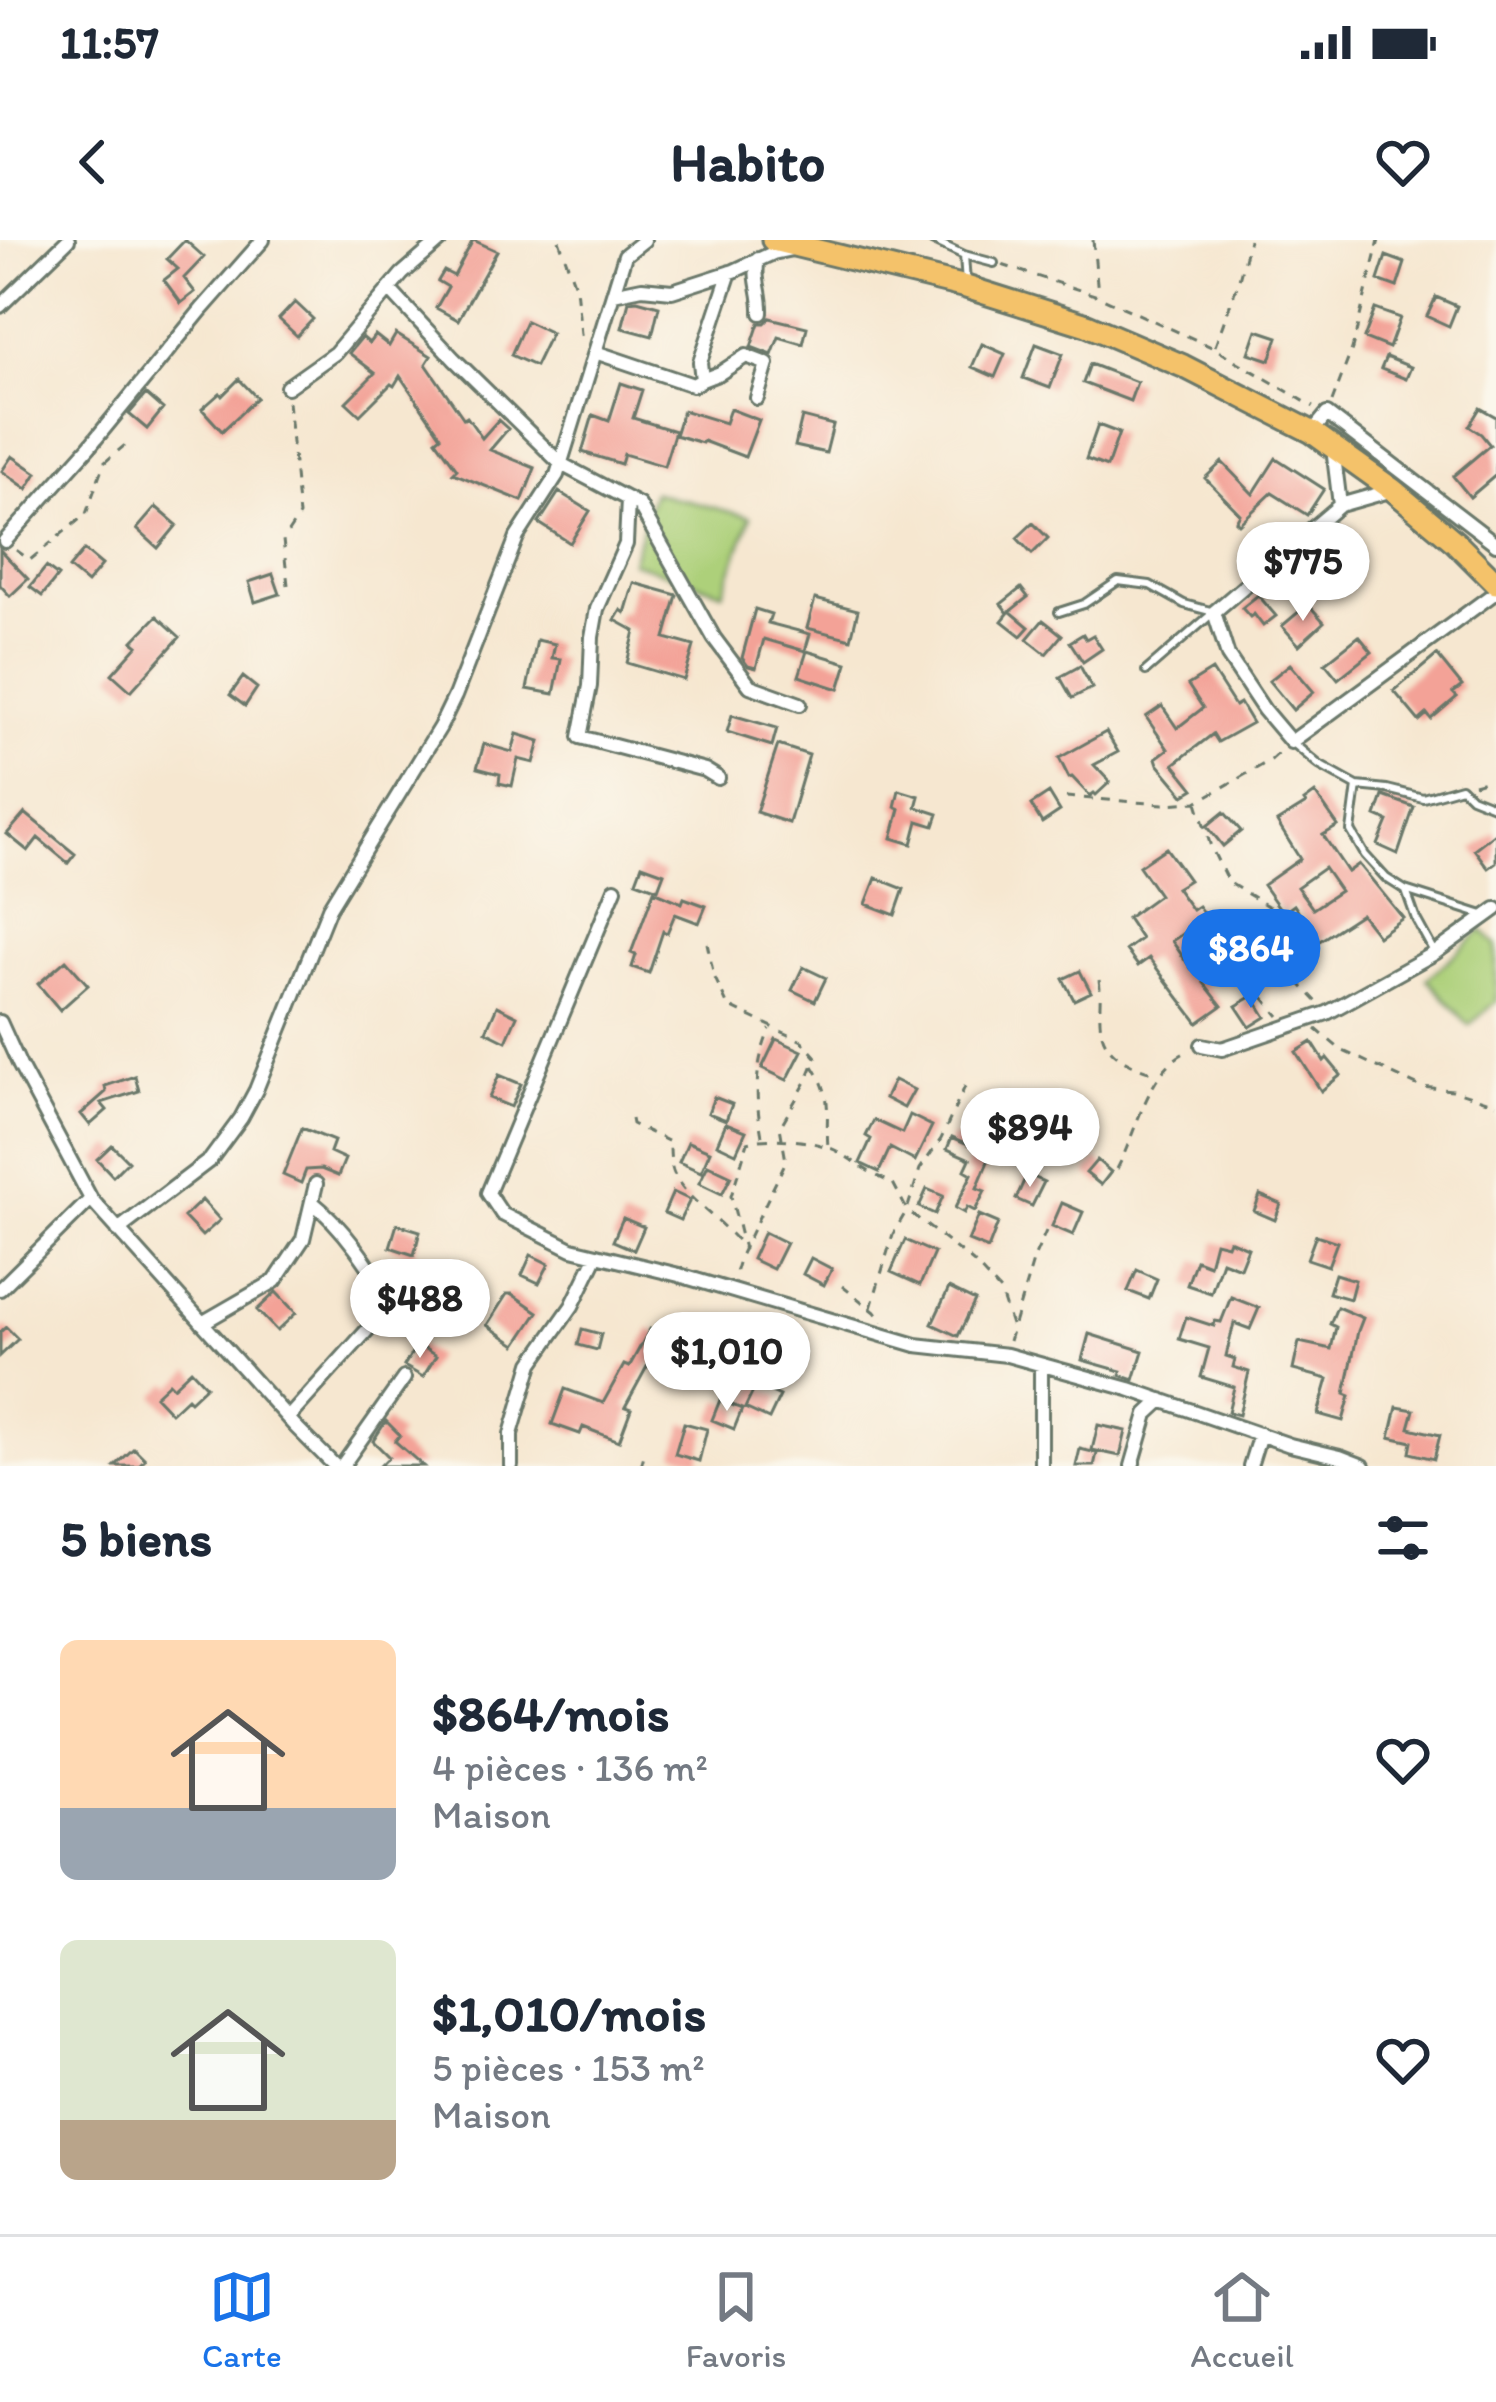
<!DOCTYPE html>
<html lang="fr">
<head>
<meta charset="utf-8">
<style>
	body { margin:0; font-family:Itim,sans-serif; background:#f6f6f7; color:#1f2937; height:100vh; display:flex; flex-direction:column; font-size:45px; white-space:nowrap }
	* { box-sizing:border-box; margin:0 }
	p { font-size:39px; color:#747a83 }
	.icon { flex:none; width:66px; height:66px; fill:none; stroke:currentColor; stroke-width:2; stroke-linecap:round; stroke-linejoin:round }
	.map { position:relative; height:1226px; overflow:hidden }
	.sheet { display:flex; flex-direction:column; background:#fff; flex:1 }
	.sheet>* { flex:none }
	.price { position:absolute; translate:-50% -102px; padding:0 27px; border-radius:42px; background:#fff; color:#222; font-size:39px; line-height:78px; filter:drop-shadow(0 3px 6px #0008) }
	.price::after { content:''; position:absolute; left:50%; top:72px; width:36px; height:27px; margin-left:-18px; background:inherit; clip-path:polygon(0 0,100% 0,50% 100%) }
	.price.active { background:#1a73e8; color:#fff }
	ul { padding:0; list-style:none }
	li { display:flex; align-items:center; gap:36px; height:300px; padding:0 60px }
	li span { display:grid; place-items:center; flex:none; width:336px; height:240px; border-radius:18px; color:#555 }
	li>.icon { margin-inline-start:auto }
	span .icon { width:144px; height:144px; fill:#fffc; stroke-width:1 }
	li b { font-size:51px }
	h2 { display:flex; justify-content:space-between; align-items:center; height:144px; padding:0 60px; font-size:51px }
	.status { display:flex; justify-content:space-between; align-items:center; height:84px; padding:0 60px; background:#fff; direction:ltr }
	.status svg { height:33px; fill:currentColor }
	header { display:flex; justify-content:space-between; align-items:center; height:156px; padding:0 60px; background:#fff; font-size:54px; font-weight:700 }
	.menu { display:flex; justify-content:space-around; align-items:center; height:168px; border-top:3px solid #e0e1e3; background:#fff; font-size:33px; color:#747a83 }
	.menu a { display:grid; justify-items:center; gap:6px }
	.menu .active { color:#1a73e8 }
	.map>svg:first-child { display:block }
</style>
</head>
<body>
<div class="status"><b>11:57</b><svg viewBox="0 0 49 12"><path d="M0 12V9h3v3zM5 12V6h3v6zM10 12V3h3v9zM15 12V0h3v12zM26 1h20v11H26zM47 4h2v5h-2z"/></svg></div>
<header><svg class="icon" aria-label="back" viewBox="0 0 24 24"><path d="M15 5l-7 7 7 7"/></svg>Habito<svg class="icon" aria-label="heart" viewBox="0 0 24 24"><path d="M12 20l-8-8c-3-5 5-10 8-4 3-6 11-1 8 4z"/></svg></header>
<div class="map">
<svg width="1496" height="1226" viewBox="0 0 1496 1226">
	<rect width="100%" height="100%" fill="#fbf7ec"/>
	<filter id="ink" filterUnits="userSpaceOnUse"><feTurbulence type="fractalNoise" baseFrequency=".00833" numOctaves="2"/><feDisplacementMap in="SourceGraphic" scale="24" xChannelSelector="R" yChannelSelector="G"/><feConvolveMatrix kernelMatrix="1 2 1 2 8 2 1 2 1" color-interpolation-filters="sRGB"/></filter>
	<filter id="wash" filterUnits="userSpaceOnUse"><feTurbulence type="fractalNoise" baseFrequency=".004" numOctaves="4" result="noise"/><feDisplacementMap in="SourceGraphic" scale="48" xChannelSelector="R" yChannelSelector="G"/><feGaussianBlur stdDeviation="2.7" result="paint"/><feColorMatrix in="noise" values="0 0 0 0 0 0 0 0 0 0 0 0 0 0 0 0 0 1.4 0 .05"/><feComposite in="paint" operator="in"/></filter>
	<g filter="url(#wash)">
		<rect width="100%" height="100%" fill="#f6e7d0"/>
		<path fill="#add07a" stroke="#668657" stroke-width="3" d="M653,252L751,277L723,352L632,322Z
			M1482,690L1496,705V761L1469,785L1427,739Z"/>
		<g id="blocks">
			<path fill="#f3a297" fill-rule="evenodd" d="M185,0L204,17L184,38L195,52L181,63L164,40L178,29L167,19Z
				M473,0L497,11L458,80L436,68L448,47L438,41L444,31L454,36Z
				M1386,16L1405,23L1397,47L1378,40Z
				M1436,57L1457,66L1449,86L1427,76Z
				M637,60L659,66L652,96L622,88L629,61Z
				M295,62L313,79L297,96L279,79Z
				M1375,69L1400,78L1389,108L1364,98Z
				M770,78L807,87L803,104L779,97L772,115L751,107L759,83H765Z
				M526,81L551,93L535,126L511,115Z
				M1257,90L1278,97L1270,120L1249,113Z
				M396,94L431,116L426,124L464,179L467,177L482,198L498,180L508,189L490,210L535,228L522,261L453,233L457,229L436,200L441,196L400,136L394,146L391,144L360,175L346,162L375,133L349,113L362,97L369,103L375,95L389,106Z
				M982,104L1005,114L995,137L972,127Z
				M1036,104L1063,114L1050,148L1023,138Z
				M1386,117L1411,127L1406,139L1381,129Z
				M1090,124L1137,142L1130,161L1083,143Z
				M239,139L257,158L222,191L202,169L220,153L222,156Z
				M621,143L642,150L633,178L675,191L664,226L624,214L621,224L582,212L593,175L609,181Z
				M146,154L163,169L147,189L129,174Z
				M1480,168L1496,177V235L1470,257L1453,236L1490,205L1481,194L1469,186Z
				M730,169L759,180L745,217L703,201L702,203L675,195L683,170L725,183Z
				M802,177L833,185L826,213L795,206Z
				M1098,185L1119,193L1107,227L1086,219Z
				M12,216L37,233L27,249L2,231Z
				M1276,218L1324,249L1307,275L1272,253L1239,284L1236,281L1240,274L1205,238L1222,222L1253,254Z
				M559,252L590,271L570,303L539,283Z
				M156,267L177,285L158,308L137,289Z
				M1033,283L1048,298L1032,314L1017,298Z
				M0,310L28,339L10,356L0,345Z
				M84,310L102,325L87,343L69,328Z
				M46,327L58,336L42,356L30,347Z
				M273,334L280,354L255,362L249,342Z
				M634,343L677,355L665,398L694,406L684,440L627,423L635,391L615,380L621,370L625,373Z
				M1021,348L1028,357L1008,373L1001,364Z
				M1258,355L1276,376L1263,386L1254,374L1250,377L1242,368Z
				M815,359L858,370L851,399L807,388Z
				M1308,364L1324,382L1299,405L1282,386Z
				M755,369L771,374L768,383L810,394L805,411L764,399L756,428L748,426L742,418Z
				M1010,371L1029,387L1021,396L1002,381Z
				M157,376L180,397L131,451L112,434L138,405L133,401Z
				M1043,380L1062,395L1046,414L1027,399Z
				M1083,394L1086,399L1093,395L1102,409L1083,422L1070,402Z
				M1359,396L1372,412L1338,439L1325,423Z
				M537,400L555,404L552,418L561,419L554,454L527,449Z
				M807,411L847,423L839,449L799,436Z
				M1437,415L1462,446L1453,453L1457,457L1431,479L1427,474L1419,481L1394,451Z
				M1290,424L1314,452L1293,470L1269,441Z
				M1080,426L1092,448L1072,458L1060,437Z
				M1212,430L1235,466L1240,463L1252,483L1218,502L1213,494L1174,524L1194,549L1184,555L1158,524L1156,518L1168,509L1146,477L1162,466L1177,488L1203,468L1188,445Z
				M243,437L257,448L245,466L230,455Z
				M732,475L777,488L772,506L727,492Z
				M1106,492L1118,512L1094,525L1110,542L1096,555L1094,553L1090,556L1072,537L1069,538L1059,518Z
				M517,494L540,501L534,523L518,519L512,546L499,543L500,534L477,528L484,504L512,512Z
				M778,505L809,515L789,583L756,572Z
				M899,550L919,556L916,567L938,574L934,586L918,581L912,604L892,598L900,569L895,567Z
				M1049,553L1060,571L1042,583L1031,565Z
				M1315,553L1338,586L1323,595L1348,632L1359,624L1403,678L1378,696L1361,674L1318,702L1294,665L1283,673L1263,645L1300,619L1277,582L1306,564L1304,561ZM1324,628L1340,651L1313,669L1297,647Z
				M1383,556L1414,567L1398,614L1378,605L1388,581L1376,576Z
				M1224,572L1241,591L1223,606L1207,586Z
				M25,573L75,614L68,623L38,598L28,611L7,594Z
				M1496,592V622L1488,628L1474,609Z
				M1166,608L1189,640L1176,648L1192,670L1198,666L1206,677L1172,701L1191,728L1216,713L1226,729L1204,743L1222,766L1198,783L1149,718L1138,726L1126,710L1141,699L1127,678L1159,655L1139,626Z
				M642,625L664,633L658,649L636,641Z
				M876,638L904,649L895,675L866,664Z
				M654,651L682,663L684,658L706,666L699,683L675,674L667,693L663,691L649,733L632,727L636,715L631,713Z
				M66,720L88,745L60,770L38,744Z
				M803,727L826,738L815,761L792,750Z
				M1080,731L1091,752L1074,760L1063,739Z
				M1253,756L1266,777L1250,787L1236,766Z
				M497,766L517,776L506,801L486,791Z
				M776,799L802,811L787,840L762,828Z
				M1312,802L1324,821L1327,818L1341,835L1321,851L1296,812Z
				M499,835L521,844L511,867L489,858Z
				M135,836L139,851L101,863L107,870L90,885L81,874L106,852L105,846Z
				M894,840L914,850L904,868L885,858Z
				M714,857L732,864L726,880L708,873Z
				M910,875L932,886L915,921L890,908L879,932L860,923L871,899L866,896L874,880L902,893Z
				M726,883L746,891L736,913L717,904Z
				M302,888L334,901L330,912L345,919L338,936L321,929L306,930L301,943L283,935Z
				M952,897L991,914L977,948L985,951L975,971L967,967L964,973L955,968L972,934L965,930L970,919L947,909Z
				M688,902L710,911L701,932L679,922Z
				M112,905L128,921L113,936L97,919Z
				M1097,920L1111,932L1101,945L1086,933Z
				M708,925L731,936L722,954L699,943Z
				M1027,934L1044,942L1032,966L1016,959Z
				M927,949L943,956L935,974L919,967Z
				M673,952L690,960L680,980L664,973Z
				M1260,955L1281,964L1275,980L1254,971Z
				M202,960L220,980L202,996L184,977Z
				M1062,963L1083,972L1073,995L1052,986Z
				M979,975L998,983L988,1009L968,1001Z
				M623,978L644,987L634,1010L613,1001Z
				M397,984L420,991L414,1015L390,1007Z
				M764,992L786,1003L773,1029L752,1019Z
				M1316,995L1337,1002L1328,1026L1307,1019Z
				M905,1000L934,1013L920,1045L891,1032Z
				M1229,1000L1248,1008L1240,1028L1222,1021L1211,1053L1187,1045L1196,1020L1209,1025L1215,1002L1227,1005Z
				M531,1015L549,1024L539,1043L522,1035Z
				M811,1018L832,1029L824,1045L803,1034Z
				M1137,1030L1157,1039L1149,1059L1128,1051Z
				M1335,1034L1355,1040L1350,1059L1329,1053Z
				M949,1048L975,1061L958,1096L932,1084Z
				M276,1052L296,1073L277,1091L257,1070Z
				M507,1054H512L538,1072L516,1105L487,1085Z
				M1231,1057L1259,1068L1250,1089L1234,1083L1226,1116L1235,1119L1233,1127L1249,1132L1239,1175L1228,1172L1234,1147L1201,1137L1209,1108L1179,1099L1186,1077L1214,1086L1215,1081L1221,1082Z
				M1337,1067L1363,1078L1358,1091L1345,1154L1350,1156L1343,1181L1318,1174L1328,1139L1293,1130L1299,1102L1331,1109L1336,1087L1330,1084Z
				M6,1087L18,1099L0,1116V1092Z
				M582,1089L601,1094L597,1110L578,1105Z
				M650,1089L679,1106L665,1130L650,1121L625,1167L631,1169L619,1201L583,1187L580,1194L552,1184L565,1149L603,1163L624,1125L629,1127Z
				M1089,1094L1143,1111L1134,1140L1120,1135L1121,1131L1082,1120Z
				M417,1104L436,1116L423,1137L404,1126Z
				M191,1130L206,1146L190,1161L187,1158L171,1173L155,1156L169,1143L173,1147Z
				M756,1145L780,1156L769,1179L745,1168Z
				M720,1160L742,1169L734,1189L712,1180Z
				M1397,1167L1414,1170L1409,1188L1440,1195L1434,1219L1410,1213L1412,1202L1390,1197Z
				M386,1181L400,1195L395,1201L423,1226H380L389,1217L373,1201Z
				M684,1183L707,1189L699,1221L675,1214Z
				M1098,1185L1126,1191L1120,1216L1092,1210Z
				M134,1208L145,1219L138,1226H115Z
				M1080,1209L1097,1213L1094,1226H1076Z"/>
		</g>
	</g>
	<g filter="url(#ink)">
		<use href="#blocks" fill-opacity="0" stroke="#6a786b" stroke-width="3"/>
		<g fill="none" stroke-linecap="round" stroke-linejoin="round">
			<g stroke="#6a786b" stroke-width="12">
				<path id="service" d="M932,0L964,15L966,43
					M964,15L994,23
					M1059,372L1084,364L1118,341L1150,345L1184,364L1214,372L1146,431
					M1293,503L1319,525L1357,546L1387,549L1423,558L1461,547L1471,557L1496,567
					M1357,546L1351,591L1365,615L1386,638L1405,650L1483,675
					M1406,651L1416,679L1433,710"/>
			</g>
			<g stroke="#6a786b" stroke-width="18">
				<path id="minor" d="M758,19C753,41 762,51 761,73
					M730,32L700,122L702,140L720,133L746,116L767,124L757,158
					M389,49L454,119L561,224L639,265L714,398L750,446L800,464
					M613,54L642,48L672,51L734,31L773,13L792,9
					M0,66L68,0
					M595,112L693,145L702,140
					M287,147L335,113L402,34L441,0
					M1312,192L1327,174L1496,304
					M1333,208L1340,265
					M1393,250L1340,265L1214,372L1228,416L1264,470L1291,502L1496,352
					M628,259L626,304L597,369L592,397L590,446L580,497L705,530L718,538
					M5,301L89,207L202,69L263,0
					M615,649L488,953L502,974L572,1009L679,1035L916,1105L1007,1115L1129,1149L1290,1205L1340,1217L1363,1226
					M0,782L20,826L91,959L295,1186L335,1226
					M1202,805L1222,809L1327,773L1435,713L1496,669
					M118,990L210,920L241,878L256,850L329,668L440,487L455,456L517,297L557,235L625,15L644,0
					M0,1049L91,959
					M202,1083L275,1041L303,999L316,944
					M288,1178L380,1076L388,1062C375,1030 340,984 312,962
					M342,1226L404,1138
					M511,1226V1194L532,1123L572,1066L597,1015
					M1041,1226V1126
					M1132,1226L1147,1174L1162,1160
					M1250,1226L1260,1194"/>
			</g>
			<g stroke="#6a786b" stroke-width="27">
				<path id="trunk" d="M773,0L966,47L1087,85L1183,126L1312,192L1393,250L1455,302L1496,343"/>
			</g>
			<path stroke="#6a786b" stroke-width="3" stroke-dasharray="9 9" stroke-linecap="butt" d="M559,0L576,48L582,103
				M1093,0L1098,54
				M1002,25L1098,56L1214,108L1314,167
				M1215,106L1238,43L1249,0
				M1332,162L1352,109L1379,0
				M16,310L30,320L86,274L104,223L125,205
				M288,345L283,300L299,276L288,161
				M1474,544L1496,538
				M1066,557L1164,564L1197,562L1271,520L1283,509
				M1197,562L1211,607L1228,642L1299,685L1309,695L1306,707L1294,723L1301,745L1317,762
				M707,703L714,736L728,766L802,801L816,817L806,842L780,887L786,921L740,1016L734,1037
				M1228,716L1279,776
				M1099,740C1102,756 1098,772 1101,789C1105,816 1134,827 1158,834
				M1316,789L1341,810L1421,847L1453,850L1496,864
				M813,826C834,859 825,871 828,907
				M631,879L632,884L670,902C670,911 670,922 673,931C683,959 725,982 744,1009L731,956L748,902C772,896 821,900 842,914C861,926 871,935 893,943L907,970L973,1022L1000,1051L1012,1088
				M762,896C755,858 754,825 770,789
				M1117,929C1137,892 1148,827 1189,811
				M842,1046L875,1072L882,1082
				M871,1068L893,994L907,970L920,929L941,899L967,842
				M1009,1101L1034,1018L1046,991
				M641,1226L644,1215"/>
			<use href="#service" stroke="#fff" stroke-width="6"/>
			<use href="#minor" stroke="#fff" stroke-width="12"/>
			<use href="#trunk" stroke="#f4c26a" stroke-width="21"/>
		</g>
	</g>
</svg>
<b class="price" style="left:1303px;top:384px">$775</b>
<b class="price active" style="left:1251px;top:771px">$864</b>
<b class="price" style="left:1030px;top:950px">$894</b>
<b class="price" style="left:420px;top:1121px">$488</b>
<b class="price" style="left:727px;top:1174px">$1,010</b>
</div>
<section class="sheet">
<h2>5 biens<svg class="icon" aria-label="filters" viewBox="0 0 24 24"><path d="M4 7h16M4 17h16"/><circle cx="9" cy="7" r="2"/><circle cx="15" cy="17" r="2"/></svg></h2>
<ul>
<li><span style="background:linear-gradient(#ffd9b3 70%,#9aa5b1 0)"><svg class="icon" aria-label="home" viewBox="0 0 24 24"><path d="M3 11l9-7 9 7M6 9v11h12V9"/></svg></span><div><b>$864/mois</b><p>4 pièces · 136 m²</p><p>Maison</p></div><svg class="icon" aria-label="heart" viewBox="0 0 24 24"><path d="M12 20l-8-8c-3-5 5-10 8-4 3-6 11-1 8 4z"/></svg></li>
<li><span style="background:linear-gradient(#dfe7d0 75%,#b9a48a 0)"><svg class="icon" aria-label="home" viewBox="0 0 24 24"><path d="M3 11l9-7 9 7M6 9v11h12V9"/></svg></span><div><b>$1,010/mois</b><p>5 pièces · 153 m²</p><p>Maison</p></div><svg class="icon" aria-label="heart" viewBox="0 0 24 24"><path d="M12 20l-8-8c-3-5 5-10 8-4 3-6 11-1 8 4z"/></svg></li>
</ul>
</section>
<nav class="menu">
<a class="active"><svg class="icon" aria-label="map" viewBox="0 0 24 24"><path d="M3 6l6-2 6 2 6-2v14l-6 2-6-2-6 2zM9 4v14M15 6v14"/></svg>Carte</a>
<a><svg class="icon" aria-label="saved" viewBox="0 0 24 24"><path d="M7 4h10v16l-5-4-5 4z"/></svg>Favoris</a>
<a><svg class="icon" aria-label="home" viewBox="0 0 24 24"><path d="M3 11l9-7 9 7M6 9v11h12V9"/></svg>Accueil</a>
</nav>
</body>
</html>
